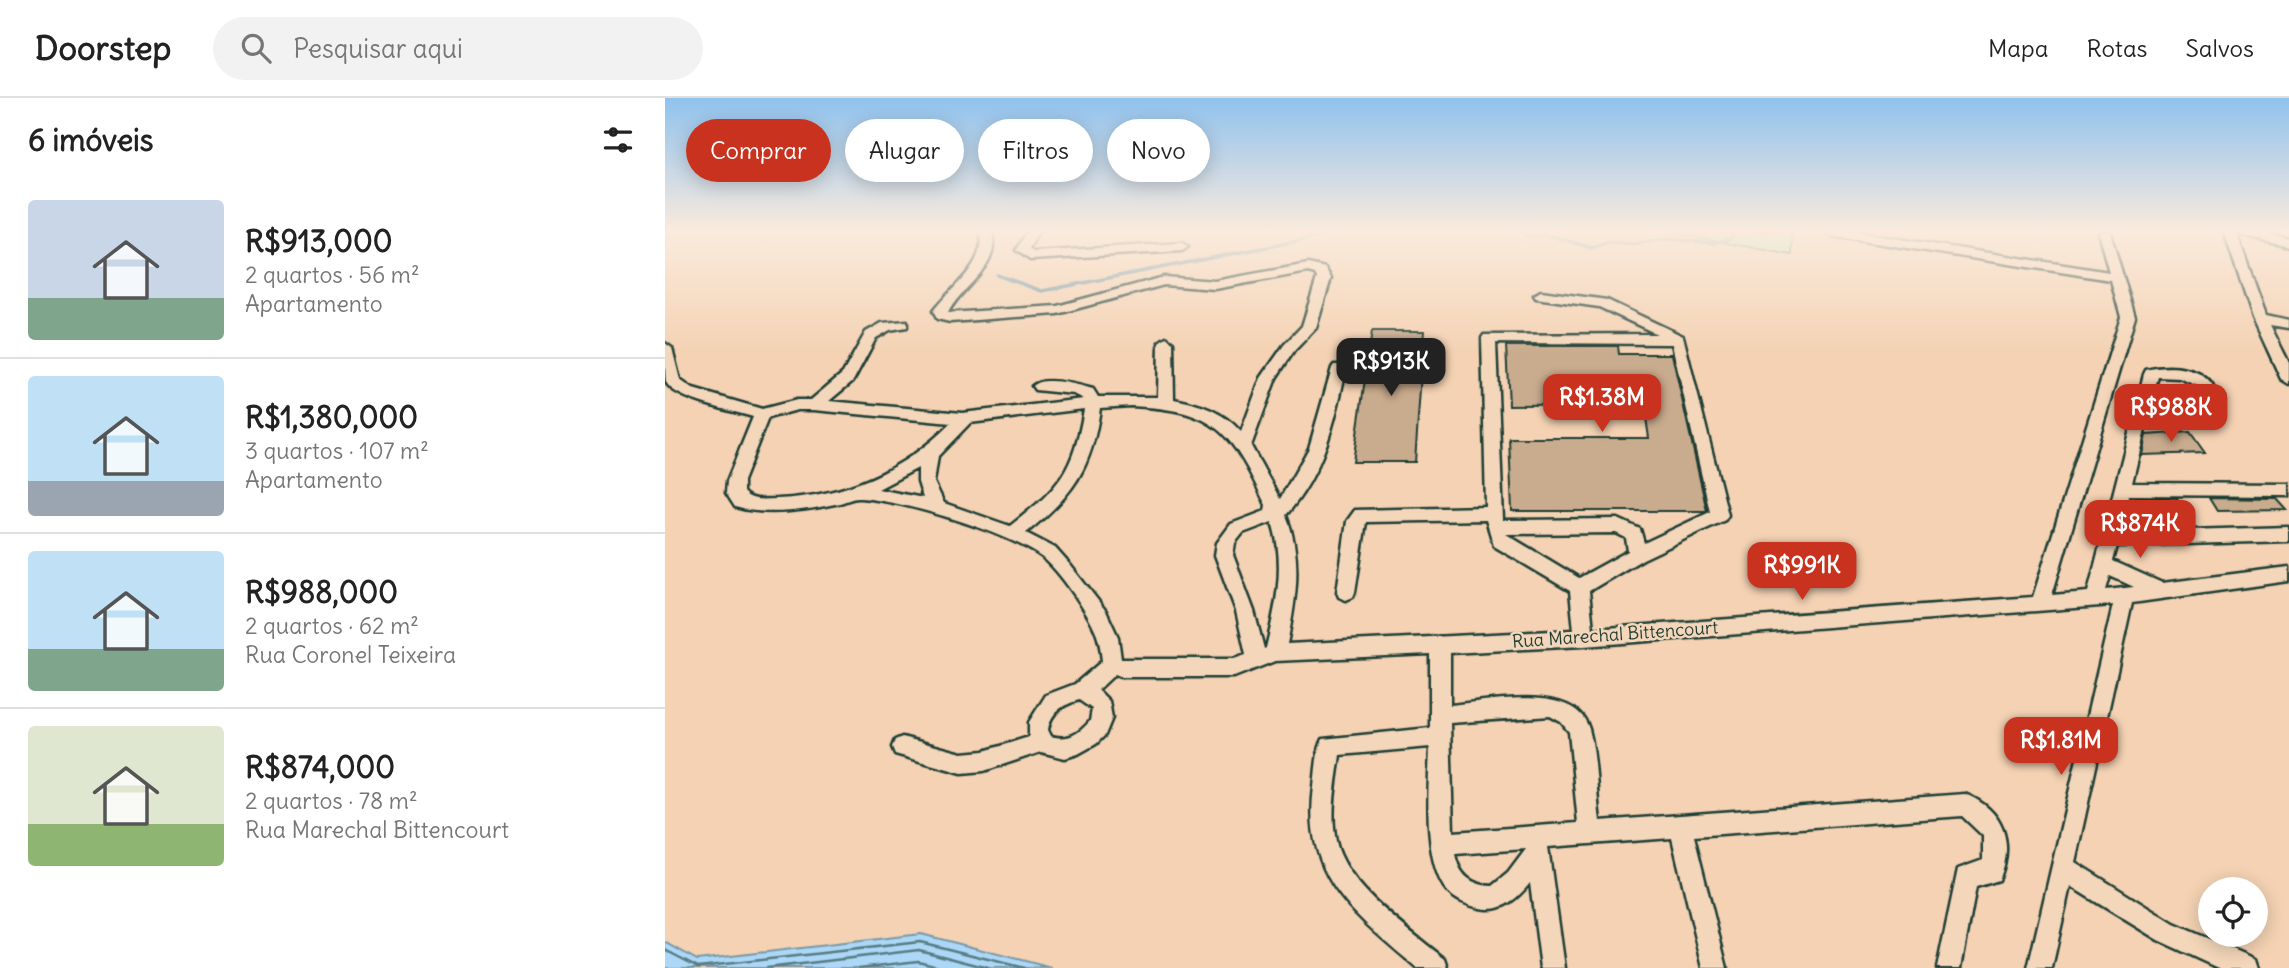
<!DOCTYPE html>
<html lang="pt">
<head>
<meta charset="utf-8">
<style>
	body { margin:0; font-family:Delius,sans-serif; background:#f2f2f2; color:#222; height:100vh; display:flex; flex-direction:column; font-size:26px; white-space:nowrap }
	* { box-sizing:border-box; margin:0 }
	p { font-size:23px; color:#767676 }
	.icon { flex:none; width:38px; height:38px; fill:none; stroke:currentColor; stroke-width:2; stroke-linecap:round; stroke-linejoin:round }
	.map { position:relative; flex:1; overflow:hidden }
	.side { display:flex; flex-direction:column; background:#fff; width:665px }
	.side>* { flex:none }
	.banner { position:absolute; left:21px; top:21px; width:665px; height:63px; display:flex; gap:14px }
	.fabs { position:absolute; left:1533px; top:779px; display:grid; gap:14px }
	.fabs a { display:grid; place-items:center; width:70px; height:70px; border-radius:50%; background:#fff; box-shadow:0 4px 18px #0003; font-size:35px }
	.price { position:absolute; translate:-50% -60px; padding:0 16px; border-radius:14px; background:#c8321e; color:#fff; font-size:23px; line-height:46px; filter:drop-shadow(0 2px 4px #0008) }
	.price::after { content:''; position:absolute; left:50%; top:42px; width:21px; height:16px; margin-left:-10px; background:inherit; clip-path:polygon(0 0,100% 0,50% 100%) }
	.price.selected { background:#222; color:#fff }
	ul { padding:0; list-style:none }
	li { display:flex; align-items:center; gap:21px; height:175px; padding:0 28px }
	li+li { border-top:2px solid #e0e0e0 }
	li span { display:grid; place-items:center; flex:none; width:196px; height:140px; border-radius:7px; color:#555 }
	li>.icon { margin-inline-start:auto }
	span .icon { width:84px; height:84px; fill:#fffc; stroke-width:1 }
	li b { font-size:30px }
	h2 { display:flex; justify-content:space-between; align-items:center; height:84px; padding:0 28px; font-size:30px }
	.chip { padding:0 24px; border-radius:32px; background:#fff; box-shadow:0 4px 18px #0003; font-size:24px; line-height:63px }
	.chip.selected { background:#c8321e; color:#fff }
	header { display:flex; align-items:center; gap:42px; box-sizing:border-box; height:98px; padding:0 35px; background:#fff; border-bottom:2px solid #e0e0e0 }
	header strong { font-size:33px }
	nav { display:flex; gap:38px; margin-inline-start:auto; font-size:24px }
	.search { width:490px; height:63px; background:#f2f2f2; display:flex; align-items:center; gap:18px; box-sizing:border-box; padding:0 24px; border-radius:38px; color:#767676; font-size:26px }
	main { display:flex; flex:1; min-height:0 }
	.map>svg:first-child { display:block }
</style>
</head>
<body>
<header>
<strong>Doorstep</strong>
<div class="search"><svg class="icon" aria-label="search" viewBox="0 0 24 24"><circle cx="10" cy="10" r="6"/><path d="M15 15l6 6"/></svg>Pesquisar aqui</div>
<nav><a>Mapa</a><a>Rotas</a><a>Salvos</a></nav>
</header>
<main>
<section class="side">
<h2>6 imóveis<svg class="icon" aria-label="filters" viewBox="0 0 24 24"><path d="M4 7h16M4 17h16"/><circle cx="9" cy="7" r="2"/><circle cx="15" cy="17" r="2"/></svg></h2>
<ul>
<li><span style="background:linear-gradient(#c9d6e8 70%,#7fa58c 0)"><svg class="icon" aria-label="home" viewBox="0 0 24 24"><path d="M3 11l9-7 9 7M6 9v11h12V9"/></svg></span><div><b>R$913,000</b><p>2 quartos · 56 m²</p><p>Apartamento</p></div></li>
<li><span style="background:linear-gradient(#bfe0f5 75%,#9aa5b1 0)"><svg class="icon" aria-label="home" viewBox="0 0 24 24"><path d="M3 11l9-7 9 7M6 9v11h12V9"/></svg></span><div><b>R$1,380,000</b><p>3 quartos · 107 m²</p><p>Apartamento</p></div></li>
<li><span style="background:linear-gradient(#bfe0f5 70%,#7fa58c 0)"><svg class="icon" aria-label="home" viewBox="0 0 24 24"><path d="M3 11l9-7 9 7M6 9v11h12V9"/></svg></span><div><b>R$988,000</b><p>2 quartos · 62 m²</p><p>Rua Coronel Teixeira</p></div></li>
<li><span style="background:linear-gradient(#dfe7d0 70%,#8fb573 0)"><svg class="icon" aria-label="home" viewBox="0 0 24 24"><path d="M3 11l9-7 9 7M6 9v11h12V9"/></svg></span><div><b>R$874,000</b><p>2 quartos · 78 m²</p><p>Rua Marechal Bittencourt</p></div></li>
</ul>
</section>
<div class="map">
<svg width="1624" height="870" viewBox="0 0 1624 870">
	<rect width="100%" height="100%" fill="#f4d2b3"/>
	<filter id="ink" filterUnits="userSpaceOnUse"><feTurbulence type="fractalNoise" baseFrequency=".0143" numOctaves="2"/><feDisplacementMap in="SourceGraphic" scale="14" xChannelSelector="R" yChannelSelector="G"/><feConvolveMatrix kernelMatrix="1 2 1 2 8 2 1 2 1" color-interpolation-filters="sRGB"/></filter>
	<g filter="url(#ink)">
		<path fill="#acefb9" stroke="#669676" stroke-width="2" d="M1003,134H1127V157Z"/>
		<path fill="#acd7f7" stroke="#7499a9" stroke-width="2" d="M256,836L387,870H0V844L32,862Z"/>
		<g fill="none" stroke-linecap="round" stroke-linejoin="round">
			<path stroke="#577b82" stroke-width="2.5" d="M0,852L33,869L255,844L359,870
				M102,870L254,852L323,870
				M194,870L253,863L281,870"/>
			<path stroke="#7499a9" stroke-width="3.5" d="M853,134L863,138L883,137L927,150L941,144L968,146L1001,141L1048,145L1065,141L1069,134
				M332,177L377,193L679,134"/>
		</g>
		<path fill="#c9ab8d" stroke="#1f3d34" stroke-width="2" d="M707,233H759L750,364H688Z
			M841,248H953L954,256H1007L1042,413H847L844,340H984L979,306L844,307Z
			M1490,302L1541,305L1546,311L1487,312Z
			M1525,334L1540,355L1477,357L1481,337Z
			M1477,400H1512L1524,419L1461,421L1466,401Z
			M1544,400L1612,401L1622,412L1552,413Z"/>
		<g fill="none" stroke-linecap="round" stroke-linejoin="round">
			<g stroke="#1f3d34" stroke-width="5">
				<path id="minor" d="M315,134H327C336,169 296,188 283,215L392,208L499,179L550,183L643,166L660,170L666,180L651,230L629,253L611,280L586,348L615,401L644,350L667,270L669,267H679L681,270C671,321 658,376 621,417C638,460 631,501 622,546L909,532L905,493L829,448L821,422L701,424L690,494L688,499L681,502L674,499L672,494L682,423L690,412L821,409L817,240L819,237L992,236L934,209L871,200L869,197L876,193L942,202L1018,238L1063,417L1060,422L978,461L924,493L928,531L1368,499L1456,219L1446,182L1166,138L1160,134H1190L1444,174L1433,134H1445L1470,219L1387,497L1423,494L1479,276L1481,272C1505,266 1543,268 1551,296L1548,300L1537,303L1488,299L1467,385L1624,386V398L1464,397L1455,434L1624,429V443L1452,448L1448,463L1497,485L1624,469V483L1467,505L1410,764L1509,826L1591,861L1594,870H1554L1493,842L1405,788L1387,870H1363L1448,507L919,548L785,555V607C821,604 911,584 924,631C932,660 931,694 935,723L1300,696C1339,712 1350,745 1334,782L1311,789L1296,870H1272L1293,771L1318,762V738L1297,718L1029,738L1062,870H1038L1007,740L883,749L900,870H876L865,785C853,800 837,815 815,810C804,808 790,802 782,793C757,763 764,687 765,649L675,657C671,685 665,715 671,743C680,788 746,833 780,861L783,870H752C689,816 637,780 649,689C651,673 651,655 658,641L765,630V556L610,563L569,579H457L450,576L433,592L444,603L447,620L440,637L431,646L413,656L400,660L376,654L319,673L297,675L230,656L227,649L230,642L237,639L297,655L319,653L364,639V624L381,597L410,586L437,563C436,554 435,545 432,537C425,517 394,472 377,459C342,434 239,403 195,400C187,399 178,405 170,406C138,413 101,418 70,409L61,395L62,383L88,319C69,313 9,302 1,284C0,275 0,256 0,245L7,250L15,282L28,291L97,311L132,302H146L178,275L201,234L217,225L242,223V229L225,232L211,240L188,283L164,303L297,315L419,301L409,296L370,292L367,288C378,277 414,287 428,291L433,299H493L494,244L501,239L508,244L509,301C534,306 558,313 576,334L596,280L619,247L637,228L652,180L650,176L643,174L550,191L499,187L392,216L285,224L272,221L268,213C286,189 322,167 315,134ZM831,245L1007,246L1045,414L979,445L975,431L953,421L838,422ZM1493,279L1514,280L1533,288L1534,293L1490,289ZM466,308C552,312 565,332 601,407L600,413L566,426L552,445L550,457L571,513L581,557L569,561H456L453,539L441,513L406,468L390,450L361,435C408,397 427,371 435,310ZM419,311C408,375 395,389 345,428L279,405L269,384L273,358L305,325ZM132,312H149L286,325C238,373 181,398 113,401C100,401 86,404 78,394V383L103,320ZM253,370V384L258,400L213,391ZM607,424C621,466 611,508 601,550L599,551L589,513L568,457L570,445L578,435ZM951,435L961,440L963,453L914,480L841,436ZM1445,478L1469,489L1441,492ZM414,602L427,611L425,623C414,636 403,643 386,638L383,632C386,613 398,607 414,602ZM885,618L896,624L904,634L913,725L788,734L785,625ZM861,751L843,775L827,788C806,787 794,777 790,756Z
					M361,134H373L364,151L368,154L517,145L523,149L517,153L365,162L351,152Z
					M1559,134H1571L1601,217L1624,222V230L1605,227L1624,265V286L1616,281L1588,220Z
					M1575,134H1597L1624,140V148L1577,137Z"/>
			</g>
			<use href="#minor" fill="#f4d7ba" fill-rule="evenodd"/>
		</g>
	</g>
	<linearGradient id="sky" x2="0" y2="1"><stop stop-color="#90c2ee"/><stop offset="0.52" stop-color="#faebdd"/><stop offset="1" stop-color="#faebdd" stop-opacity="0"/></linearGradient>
	<rect width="1624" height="256" fill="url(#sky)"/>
	<g text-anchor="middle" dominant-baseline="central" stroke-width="5" stroke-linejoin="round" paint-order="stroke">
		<g font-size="18" fill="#1f3d34" stroke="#f4d7ba">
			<text transform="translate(950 536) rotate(-4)">Rua Marechal Bittencourt</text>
		</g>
	</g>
</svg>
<div class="fabs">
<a><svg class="icon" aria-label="locate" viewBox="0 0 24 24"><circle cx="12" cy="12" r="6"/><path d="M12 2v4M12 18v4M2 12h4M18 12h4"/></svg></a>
</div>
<b class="price selected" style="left:726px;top:300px">R$913K</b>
<b class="price" style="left:937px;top:336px">R$1.38M</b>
<b class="price" style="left:1506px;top:346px">R$988K</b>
<b class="price" style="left:1475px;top:462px">R$874K</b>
<b class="price" style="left:1137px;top:504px">R$991K</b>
<b class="price" style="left:1396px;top:679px">R$1.81M</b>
<div class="banner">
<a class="chip selected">Comprar</a>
<a class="chip">Alugar</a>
<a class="chip">Filtros</a>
<a class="chip">Novo</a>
</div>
</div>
</main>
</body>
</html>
